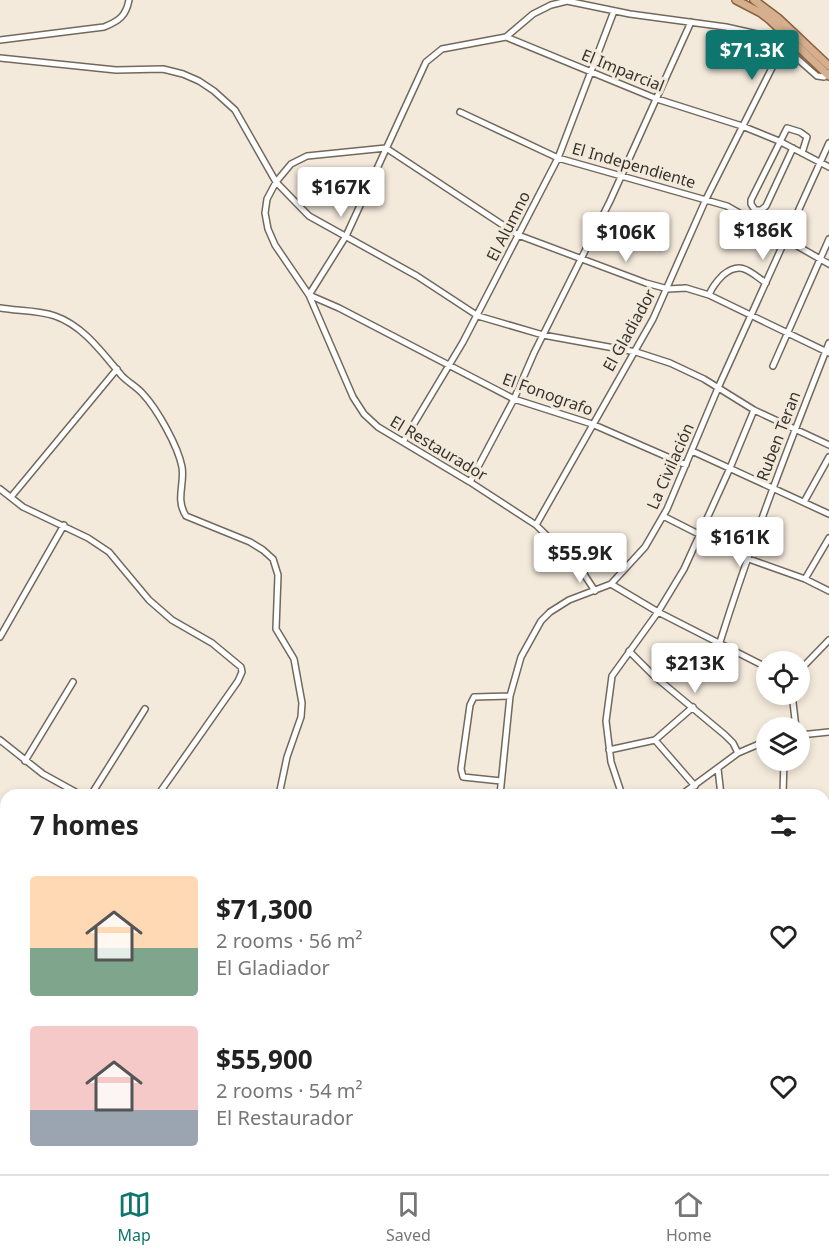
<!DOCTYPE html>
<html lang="en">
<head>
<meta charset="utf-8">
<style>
	body { margin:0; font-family:"Noto Sans",sans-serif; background:#f2f2f2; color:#222; height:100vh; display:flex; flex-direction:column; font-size:22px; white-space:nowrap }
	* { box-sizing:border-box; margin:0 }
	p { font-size:20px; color:#767676 }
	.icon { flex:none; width:33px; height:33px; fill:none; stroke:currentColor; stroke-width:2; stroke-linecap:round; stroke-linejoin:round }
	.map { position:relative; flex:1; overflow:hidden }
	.details { position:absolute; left:0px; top:789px; width:830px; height:386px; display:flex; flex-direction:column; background:#fff; border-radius:18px 18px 0 0; box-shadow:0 3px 9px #0003 }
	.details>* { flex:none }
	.fabs { position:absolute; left:756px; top:651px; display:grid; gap:12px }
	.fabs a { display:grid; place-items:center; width:54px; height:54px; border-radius:50%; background:#fff; box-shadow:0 3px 9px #0003; font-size:30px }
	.price { position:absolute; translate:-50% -51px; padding:0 14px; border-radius:6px; background:#fff; color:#222; font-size:20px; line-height:39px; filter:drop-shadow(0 2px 3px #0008) }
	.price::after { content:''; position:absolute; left:50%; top:36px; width:18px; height:14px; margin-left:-9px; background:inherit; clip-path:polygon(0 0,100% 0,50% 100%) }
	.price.current { background:#0f766e; color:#fff }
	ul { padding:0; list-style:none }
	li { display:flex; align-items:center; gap:18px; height:150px; padding:0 30px }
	li span { display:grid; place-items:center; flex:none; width:168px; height:120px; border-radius:6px; color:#555 }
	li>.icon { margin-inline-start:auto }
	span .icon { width:72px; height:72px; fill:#fffc; stroke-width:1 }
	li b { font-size:26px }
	h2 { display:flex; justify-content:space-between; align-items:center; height:72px; padding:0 30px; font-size:26px }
	.menu { display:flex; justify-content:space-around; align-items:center; height:84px; border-top:2px solid #e0e0e0; background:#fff; font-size:16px; color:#767676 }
	.menu a { display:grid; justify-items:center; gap:3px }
	.menu .current { color:#0f766e }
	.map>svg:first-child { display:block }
</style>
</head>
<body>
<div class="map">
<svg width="829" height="1174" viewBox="0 0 829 1174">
	<rect width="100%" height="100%" fill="#f4eadc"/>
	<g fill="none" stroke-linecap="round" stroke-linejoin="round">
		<g stroke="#72695d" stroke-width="8">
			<path id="minor" d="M506,37L657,99L742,126L779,141L829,167
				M0,40L104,27C119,21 126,16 129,0
				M0,58L116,70L163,69L183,74L199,81L214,91L235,110L276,182L309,216L417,276L478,316L543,335L636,352L670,363L704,379L754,410L829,445
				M460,112L558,158L727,206L829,264
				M386,148L307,156L291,164L276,182L267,199L265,213L268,229L275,245L309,295L339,308L514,399L592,424L686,465
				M386,148L518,235L646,283L668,289L686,288L709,295L829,353
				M793,148L766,206L761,210H755L751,204V200L787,128L800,132L807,137L802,153
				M709,295C712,287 717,281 723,275C741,260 750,272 766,283
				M0,308C17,311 38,310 55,316C84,326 103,354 122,376C129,383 137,387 143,394C157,409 178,446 182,467C185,484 175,499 186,516L250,542L263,550L273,559L278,575L276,629L294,659L302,703L301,717L287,757L279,795
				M773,366L829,239
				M403,442L463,342L558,158L614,11
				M692,451L829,514
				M470,482L514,399L534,353L610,201L691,22
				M0,489L23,507L88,538L109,552L149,600L172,620L212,643L241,667L242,672L238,681L158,795
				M11,497L117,369
				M804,502L829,457
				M663,516L746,558L805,579L829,591
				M536,525L653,319L706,199L783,46
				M805,579L829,538
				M611,584L658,612L766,667
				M595,591L580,568L536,525L470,482L378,427L364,414L353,397L309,295L346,236L426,62L442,49L506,37L533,14L551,5L567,1L630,14L726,27L757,34L770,38L783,46L817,76L824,77L829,73
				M0,637L64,525
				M720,642C752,540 790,442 829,343
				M629,651L653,675L725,735L733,743L738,753
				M800,670L829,640
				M792,694L796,728
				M800,735L829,732
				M0,740L43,774L81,795
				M655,740L695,786
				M609,750L655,740L693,707
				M25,761L73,682
				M718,769L721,795
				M501,781L463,777L461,769L470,705L474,697L510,696
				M91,795L145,709
				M500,795L510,696L521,657L541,621L550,612L569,600L611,584L645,547L667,509L718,388L829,143
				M622,795L611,762L606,721L612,676L658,612L684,569L730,468L754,410
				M681,795L738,753L766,741
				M783,795L784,760
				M824,859L829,860
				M824,923H829
				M824,1073L829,949
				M0,1076L6,1079
				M824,1079L829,1081
				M824,1145L829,1150
				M126,1168L132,1174
				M406,1168L418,1174
				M181,1174L184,1168"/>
		</g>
		<g stroke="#8d613c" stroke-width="10">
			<path id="major" d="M736,0L761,13L770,20L829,76
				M754,0L778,18L829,66"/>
		</g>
		<use href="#minor" stroke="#fff" stroke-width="5"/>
		<use href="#major" stroke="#d6af8e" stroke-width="7"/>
	</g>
	<g text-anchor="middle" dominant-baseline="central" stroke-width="6" stroke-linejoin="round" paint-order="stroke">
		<g font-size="16" fill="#37342e" stroke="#f4eadc">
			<text transform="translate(623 70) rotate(22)">El Imparcial</text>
			<text transform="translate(634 165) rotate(16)">El Independiente</text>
			<text transform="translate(508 226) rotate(-63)">El Alumno</text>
			<text transform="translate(629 330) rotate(-61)">El Gladiador</text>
			<text transform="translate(548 394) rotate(20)">El Fonografo</text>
			<text transform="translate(778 436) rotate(-69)">Ruben Teran</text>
			<text transform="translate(439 448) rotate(31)">El Restaurador</text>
			<text transform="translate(670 466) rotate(-66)">La Civilación</text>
		</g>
	</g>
</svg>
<div class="fabs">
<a><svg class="icon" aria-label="locate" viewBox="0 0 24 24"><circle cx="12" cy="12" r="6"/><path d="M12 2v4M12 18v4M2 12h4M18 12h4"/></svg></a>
<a><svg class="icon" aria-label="layers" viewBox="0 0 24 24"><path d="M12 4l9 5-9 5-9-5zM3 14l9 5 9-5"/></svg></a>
</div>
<b class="price current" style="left:752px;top:81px">$71.3K</b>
<b class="price" style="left:341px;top:218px">$167K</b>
<b class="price" style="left:763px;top:261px">$186K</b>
<b class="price" style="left:626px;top:263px">$106K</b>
<b class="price" style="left:740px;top:568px">$161K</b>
<b class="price" style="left:580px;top:584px">$55.9K</b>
<b class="price" style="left:695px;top:694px">$213K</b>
<section class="details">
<h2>7 homes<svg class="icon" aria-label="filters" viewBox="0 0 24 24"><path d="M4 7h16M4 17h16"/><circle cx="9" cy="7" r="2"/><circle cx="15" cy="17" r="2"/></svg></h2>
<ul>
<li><span style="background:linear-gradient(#ffd9b3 60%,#7fa58c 0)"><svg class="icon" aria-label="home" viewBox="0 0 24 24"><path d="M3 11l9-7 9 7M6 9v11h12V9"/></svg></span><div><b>$71,300</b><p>2 rooms · 56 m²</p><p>El Gladiador</p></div><svg class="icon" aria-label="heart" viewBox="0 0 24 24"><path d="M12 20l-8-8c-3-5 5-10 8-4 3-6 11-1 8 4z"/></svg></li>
<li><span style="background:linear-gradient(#f6c9c9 70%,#9aa5b1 0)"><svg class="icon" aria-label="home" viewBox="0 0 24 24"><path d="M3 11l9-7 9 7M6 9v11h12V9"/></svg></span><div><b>$55,900</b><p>2 rooms · 54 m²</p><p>El Restaurador</p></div><svg class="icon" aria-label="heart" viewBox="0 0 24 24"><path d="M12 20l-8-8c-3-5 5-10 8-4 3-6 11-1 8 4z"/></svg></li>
</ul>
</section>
</div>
<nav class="menu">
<a class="current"><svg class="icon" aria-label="map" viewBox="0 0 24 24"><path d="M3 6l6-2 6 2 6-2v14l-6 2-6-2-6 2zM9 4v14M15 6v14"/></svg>Map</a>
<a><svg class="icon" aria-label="saved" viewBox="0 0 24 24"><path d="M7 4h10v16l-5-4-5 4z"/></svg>Saved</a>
<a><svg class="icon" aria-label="home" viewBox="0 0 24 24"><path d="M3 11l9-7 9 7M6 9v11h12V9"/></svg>Home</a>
</nav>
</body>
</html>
